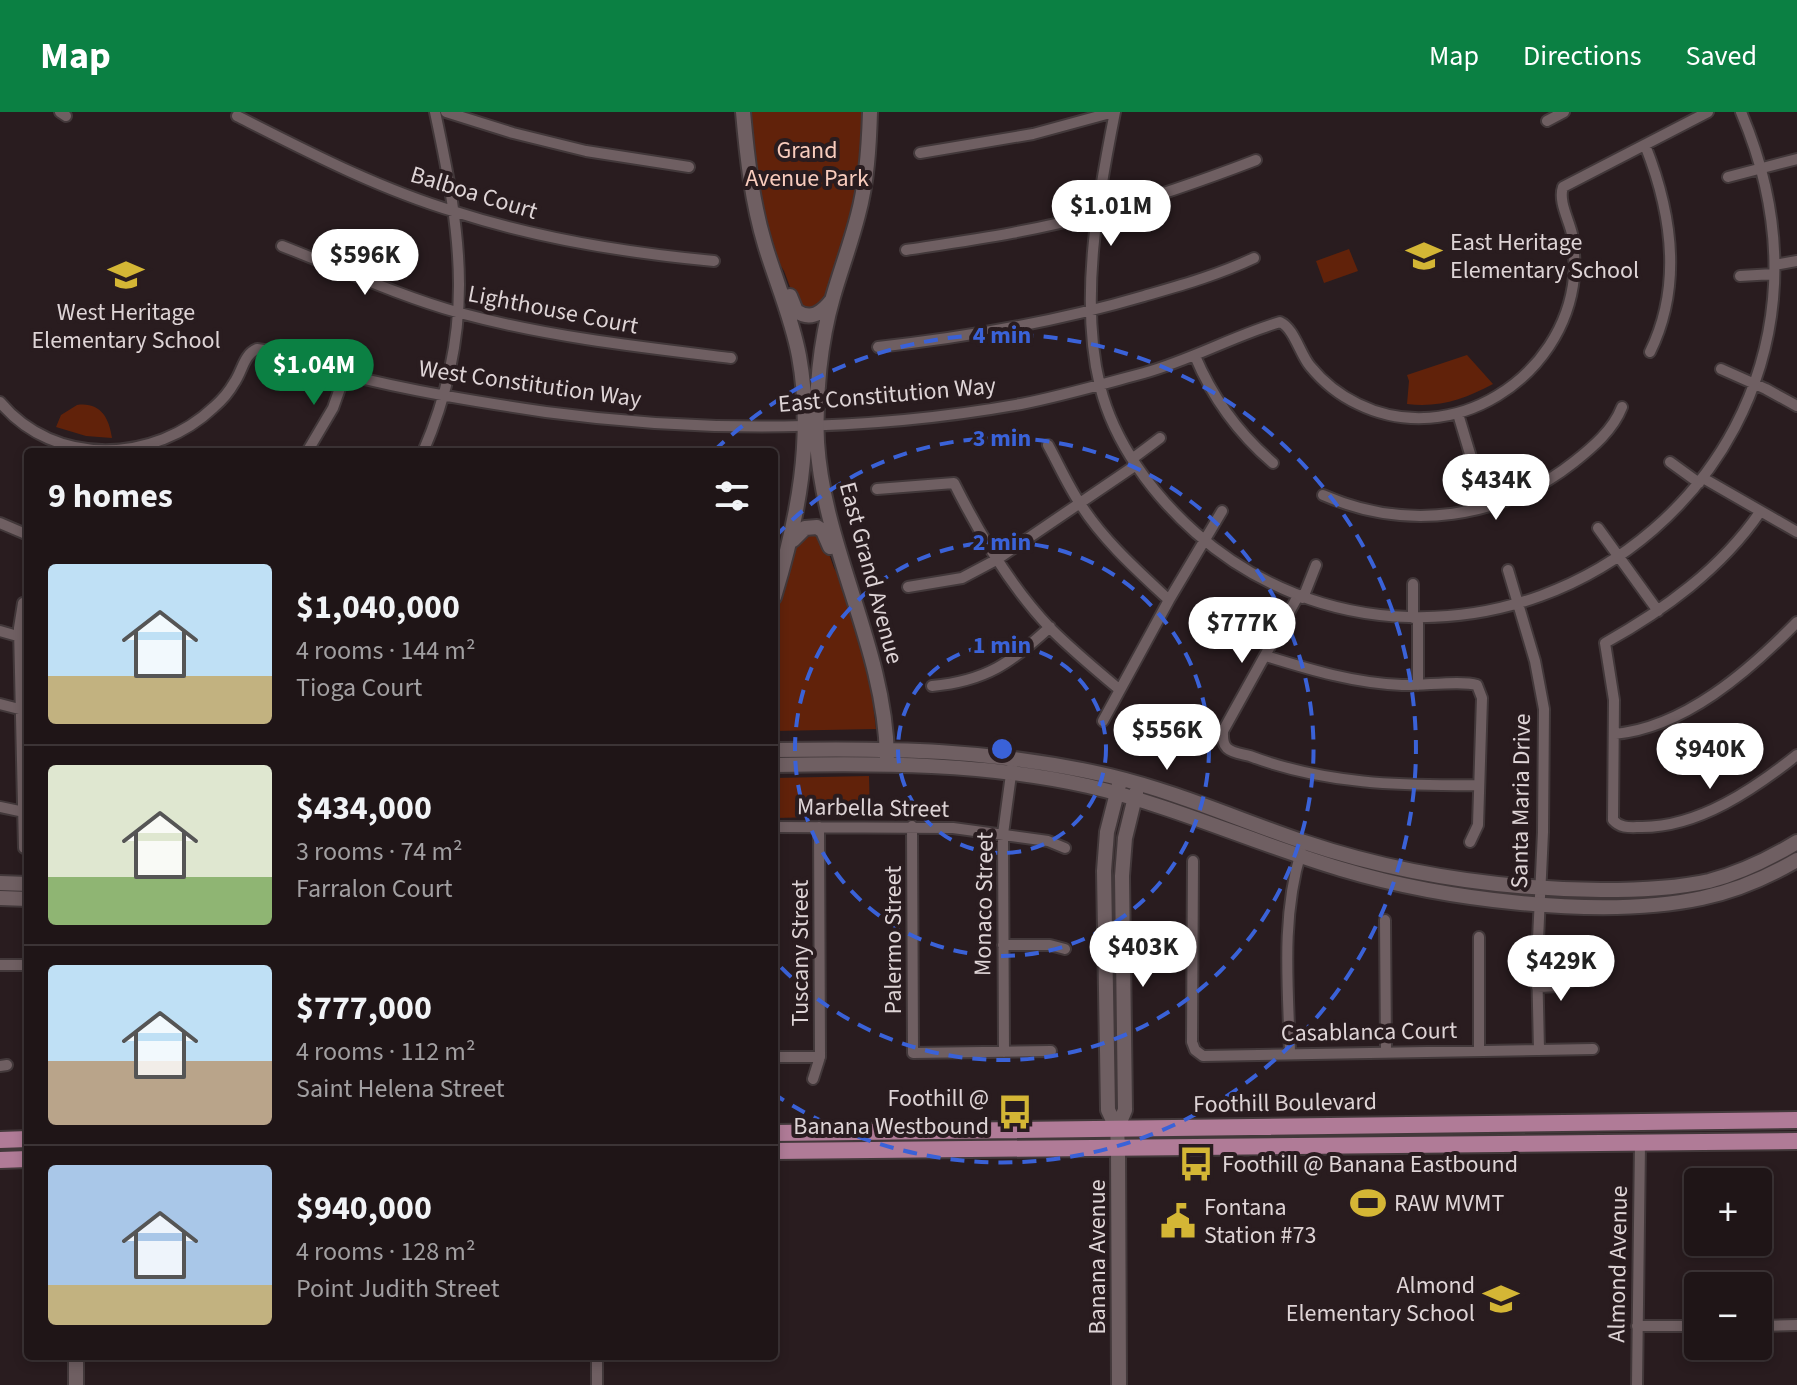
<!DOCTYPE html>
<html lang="en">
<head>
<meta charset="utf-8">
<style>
	body { margin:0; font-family:"Source Sans 3",sans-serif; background:#2c2224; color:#f1f3f6; height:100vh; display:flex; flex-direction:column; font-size:30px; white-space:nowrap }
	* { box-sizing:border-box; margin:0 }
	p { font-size:26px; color:#a19fa1 }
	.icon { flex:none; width:44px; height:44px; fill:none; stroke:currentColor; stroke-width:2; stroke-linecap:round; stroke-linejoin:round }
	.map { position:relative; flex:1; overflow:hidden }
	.panel { position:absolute; left:24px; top:336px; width:754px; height:912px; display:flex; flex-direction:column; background:#1f1517; border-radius:8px; box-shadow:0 4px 12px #0003,0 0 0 2px #3c3436 }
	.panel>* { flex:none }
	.buttons { position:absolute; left:1684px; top:1056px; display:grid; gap:16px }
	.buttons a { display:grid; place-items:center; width:88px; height:88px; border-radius:8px; background:#1f1517; box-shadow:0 4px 12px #0003,0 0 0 2px #3c3436; font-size:40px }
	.price { position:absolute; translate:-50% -68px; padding:0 18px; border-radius:28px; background:#fff; color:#222; font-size:26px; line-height:52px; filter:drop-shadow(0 2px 4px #0008) }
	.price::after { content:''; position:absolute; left:50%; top:48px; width:24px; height:18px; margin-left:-12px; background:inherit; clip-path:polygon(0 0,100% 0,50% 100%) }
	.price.active { background:#0b8043; color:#fff }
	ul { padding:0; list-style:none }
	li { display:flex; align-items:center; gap:24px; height:200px; padding:0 24px }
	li+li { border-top:2px solid #3c3436 }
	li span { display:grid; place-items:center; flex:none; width:224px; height:160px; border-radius:8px; color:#555 }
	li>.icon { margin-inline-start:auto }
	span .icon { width:96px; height:96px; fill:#fffc; stroke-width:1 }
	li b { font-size:34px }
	h2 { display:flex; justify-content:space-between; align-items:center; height:96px; padding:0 24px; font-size:34px }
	header { display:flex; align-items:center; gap:48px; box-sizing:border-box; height:112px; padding:0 40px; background:#0b8043; color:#fff }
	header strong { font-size:38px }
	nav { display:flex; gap:44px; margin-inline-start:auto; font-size:28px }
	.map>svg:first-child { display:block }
</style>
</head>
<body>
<header>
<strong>Map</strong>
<nav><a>Map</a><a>Directions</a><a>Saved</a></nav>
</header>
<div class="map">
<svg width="1797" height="1273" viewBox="0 0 1797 1273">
	<rect width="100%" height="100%" fill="#291c1f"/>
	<path fill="#61220a" d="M749,0H863L859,58L852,101L826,187L810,199L796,191L784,159L774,143L759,87Z
		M1349,137L1358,159L1324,171L1316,149Z
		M1467,243L1493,272C1465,287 1439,296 1407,292L1409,269L1407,263Z
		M77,293C100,290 109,305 112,326L86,324L56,315L61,303Z
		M811,419L824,428L834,456L848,480L868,552L876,617L774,619V506L798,428Z
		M869,664L870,704L774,706V666Z"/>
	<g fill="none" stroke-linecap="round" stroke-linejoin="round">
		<g stroke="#42383a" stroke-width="14">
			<path id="street" d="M60,0L66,4
				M446,0L513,21L586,39L689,55
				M1115,0C1098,85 1079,188 1100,274C1114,331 1153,383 1196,421C1255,473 1330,503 1409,505C1592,511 1756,372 1773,187C1779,122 1766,59 1741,0
				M237,4C308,40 379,77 456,100C540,127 627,141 714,149
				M1547,9L1564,0
				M1645,33C1672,101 1683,173 1650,240
				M920,41L1033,22L1114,0
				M1728,65L1797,47
				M282,134C341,157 399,184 460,201C549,225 640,235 731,246
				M906,138C971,128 1036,119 1099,101C1152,86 1204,68 1256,48
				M1775,153L1797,149
				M1740,164L1774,162
				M878,235C968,225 1056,210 1144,184C1182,173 1218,163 1254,146
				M1195,244C1213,287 1238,321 1273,351
				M1721,257L1766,277L1797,294
				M0,290C55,356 155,351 214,295C222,288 229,280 234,271C242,260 244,242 257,237C287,240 316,254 344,262C410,279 479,290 546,300C702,321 866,320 1021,292C1062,284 1103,272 1144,261C1191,248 1233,224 1280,210C1294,216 1300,242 1310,254C1323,270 1339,283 1358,292C1452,338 1564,266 1574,165C1575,151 1574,136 1572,122C1569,108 1558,89 1563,75L1708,0
				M1458,302L1486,395
				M1048,333C1059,353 1068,374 1081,393C1104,429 1138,459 1169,488
				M307,340L333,296L345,262
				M423,340C476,218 462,126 435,0
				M1132,347L1160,326
				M1670,350L1699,371
				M1703,366L1797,420
				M877,377L954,371C980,423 1010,474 1050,516C1072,538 1096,558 1120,578
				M1323,383C1407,420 1502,407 1574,350C1593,335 1613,318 1622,295
				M1760,400C1721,457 1664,498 1605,531L1614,588L1613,708C1621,717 1631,715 1642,715C1699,715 1754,677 1797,643
				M0,411L28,423
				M1598,416L1658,499
				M1508,458L1535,549L1544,597L1543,720L1537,849L1539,938
				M1413,472V506
				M908,475L962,466L996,448L1136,353
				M1298,484L1223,619C1223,625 1222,631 1227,636C1232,641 1243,642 1250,644C1324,672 1401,674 1479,673
				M1303,486L1316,453
				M23,491L19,516L24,736
				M1418,506V573
				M0,519L28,527
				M1266,544C1311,558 1354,571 1402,573C1422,574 1461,568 1477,573L1482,586L1478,713L1470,730
				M932,574C986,569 1011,551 1050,515
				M0,592L23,598
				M1103,609L1169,488L1222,399
				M1614,622C1684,616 1749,559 1797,510
				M0,695L24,700
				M912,714L913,941L1051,939
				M774,715L953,716L1048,729L1065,736
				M1193,749L1192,930L1195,938L1203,944L1593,937
				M1385,808L1386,939
				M1479,825V938
				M1003,833H1050L1065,837
				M0,853H26
				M1537,875L1559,874L1576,867
				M1004,940L1003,722L1012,655
				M1290,941C1288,874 1281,805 1301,740
				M774,945H820
				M0,954L7,953
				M813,967L820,945L819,715
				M1637,1214H1698
				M1758,1214L1797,1213
				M597,1273V1244
				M1637,1273L1640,1031"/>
		</g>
		<g stroke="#42383a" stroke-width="18">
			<path id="secondary" d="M743,0C747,45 752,90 765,133C776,170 792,206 799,244C814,326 798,407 774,485
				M870,0C869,34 867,70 858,103C851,131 841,157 833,185C820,230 815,283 817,330C824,439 885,535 887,645
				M790,184L796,199C811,209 822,201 832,188
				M793,428L805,416L817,415L823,419L830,435
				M774,638C893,636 992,637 1110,664C1177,680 1239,708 1304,730C1399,762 1501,777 1601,778C1637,778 1674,777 1709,769C1740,761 1769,747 1797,730
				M774,653C880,651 984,651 1088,674C1175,694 1256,732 1341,757C1441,787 1600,808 1702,786C1735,779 1768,765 1797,748
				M1119,673L1107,720L1104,759L1108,998L1117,1017L1118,1036L1119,1273
				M0,771L28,772
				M0,786L28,787
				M1117,1017L1125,998L1122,764L1125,726L1136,681
				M76,1273V1244"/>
		</g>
		<g stroke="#42383a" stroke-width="20">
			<path id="primary" d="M774,1021L1797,1008
				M0,1028L28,1027
				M774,1039L1797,1029
				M0,1048L28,1047"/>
		</g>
		<use href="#street" stroke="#6f5f62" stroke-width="10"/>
		<use href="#secondary" stroke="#6f5f62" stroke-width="14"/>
		<use href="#primary" stroke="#b07b97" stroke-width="16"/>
	</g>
	<g fill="none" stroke="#3a62d8" stroke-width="4" stroke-dasharray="14 10">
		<circle cx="1002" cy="637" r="104"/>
		<circle cx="1002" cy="637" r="207"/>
		<path d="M775 425A311 311 0 1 1 775 849"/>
		<path d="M714 339A414 414 0 1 1 777 984"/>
	</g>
	<defs>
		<g id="school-bare" transform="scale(2.76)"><path d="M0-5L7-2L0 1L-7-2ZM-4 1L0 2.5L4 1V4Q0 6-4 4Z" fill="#d4b635" stroke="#291c1f" stroke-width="2.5" paint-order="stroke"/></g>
		<g id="bus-bare" transform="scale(2.76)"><path d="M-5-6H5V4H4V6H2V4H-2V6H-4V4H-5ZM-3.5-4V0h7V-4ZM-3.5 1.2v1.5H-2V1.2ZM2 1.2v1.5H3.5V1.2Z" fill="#d4b635" stroke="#291c1f" stroke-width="2.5" paint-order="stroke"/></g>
		<g id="stadium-bare" transform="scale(2.76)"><path d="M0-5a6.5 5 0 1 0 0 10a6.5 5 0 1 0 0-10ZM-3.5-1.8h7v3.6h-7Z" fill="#d4b635" stroke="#291c1f" stroke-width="2.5" paint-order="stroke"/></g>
		<g id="civic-bare" transform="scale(2.76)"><path d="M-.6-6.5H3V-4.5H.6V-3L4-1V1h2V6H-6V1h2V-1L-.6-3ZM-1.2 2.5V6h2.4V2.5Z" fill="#d4b635" stroke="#291c1f" stroke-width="2.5" paint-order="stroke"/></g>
	</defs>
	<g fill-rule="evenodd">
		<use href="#school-bare" x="1424" y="144"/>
		<use href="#school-bare" x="126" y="163"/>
		<use href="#bus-bare" x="1015" y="1000"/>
		<use href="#bus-bare" x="1196" y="1052"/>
		<use href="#stadium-bare" x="1368" y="1091"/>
		<use href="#civic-bare" x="1178" y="1109"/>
		<use href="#school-bare" x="1501" y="1187"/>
	</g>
	<g text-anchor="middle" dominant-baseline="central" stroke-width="8" stroke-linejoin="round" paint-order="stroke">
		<g font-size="24" fill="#f8ccbd" stroke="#291c1f">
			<text x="807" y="38">Grand<tspan x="807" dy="28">Avenue Park</tspan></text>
		</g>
		<g font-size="24" fill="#ded4d6" stroke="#291c1f">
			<text transform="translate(474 81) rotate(17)">Balboa Court</text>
			<text transform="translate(553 198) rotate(11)">Lighthouse Court</text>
			<text transform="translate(530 272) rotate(8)">West Constitution Way</text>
			<text transform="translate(887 283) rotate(-5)">East Constitution Way</text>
			<text transform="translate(871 461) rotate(75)">East Grand Avenue</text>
			<text transform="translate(1521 689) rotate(-89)">Santa Maria Drive</text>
			<text transform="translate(873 696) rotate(1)">Marbella Street</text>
			<text transform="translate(984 792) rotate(-89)">Monaco Street</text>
			<text transform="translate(893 828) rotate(-90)">Palermo Street</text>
			<text transform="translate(800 841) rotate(-90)">Tuscany Street</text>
			<text transform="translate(1369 920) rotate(-1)">Casablanca Court</text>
			<text transform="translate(1285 991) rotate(-1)">Foothill Boulevard</text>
			<text transform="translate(1097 1145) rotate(-90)">Banana Avenue</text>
			<text transform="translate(1618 1152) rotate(-89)">Almond Avenue</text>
		</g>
		<g font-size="24" fill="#ded4d6" stroke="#291c1f" text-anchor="start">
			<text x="1450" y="130">East Heritage<tspan x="1450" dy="28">Elementary School</tspan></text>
			<text x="126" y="200" text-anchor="middle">West Heritage<tspan x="126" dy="28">Elementary School</tspan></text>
			<text x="989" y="986" text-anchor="end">Foothill @<tspan x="989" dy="28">Banana Westbound</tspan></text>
			<text x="1222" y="1052">Foothill @ Banana Eastbound</text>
			<text x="1394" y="1091">RAW MVMT</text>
			<text x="1204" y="1095">Fontana<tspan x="1204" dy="28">Station #73</tspan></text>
			<text x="1475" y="1173" text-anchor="end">Almond<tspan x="1475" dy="28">Elementary School</tspan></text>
		</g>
	</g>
	<circle cx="1002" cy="637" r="12" fill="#3a62d8" stroke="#291c1f" stroke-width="4"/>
	<g font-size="24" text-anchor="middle" font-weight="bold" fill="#3a62d8" stroke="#291c1f" stroke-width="8" stroke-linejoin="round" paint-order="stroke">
		<text x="1002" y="231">4 min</text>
		<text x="1002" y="334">3 min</text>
		<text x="1002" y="438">2 min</text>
		<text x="1002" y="541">1 min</text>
	</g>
</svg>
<div class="buttons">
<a>+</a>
<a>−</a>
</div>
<b class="price" style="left:1111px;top:136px">$1.01M</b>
<b class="price" style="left:365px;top:185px">$596K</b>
<b class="price active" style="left:314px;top:295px">$1.04M</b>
<b class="price" style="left:1496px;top:410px">$434K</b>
<b class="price" style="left:1242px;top:553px">$777K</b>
<b class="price" style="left:1167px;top:660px">$556K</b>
<b class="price" style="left:1710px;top:679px">$940K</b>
<b class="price" style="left:1143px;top:877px">$403K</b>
<b class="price" style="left:1561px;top:891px">$429K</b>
<section class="panel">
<h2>9 homes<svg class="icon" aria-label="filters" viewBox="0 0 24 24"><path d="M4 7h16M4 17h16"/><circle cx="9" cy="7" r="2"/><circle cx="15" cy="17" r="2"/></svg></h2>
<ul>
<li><span style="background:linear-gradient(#bfe0f5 70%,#c2b280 0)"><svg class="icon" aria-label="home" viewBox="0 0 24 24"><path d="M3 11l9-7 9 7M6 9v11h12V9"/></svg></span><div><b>$1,040,000</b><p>4 rooms · 144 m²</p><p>Tioga Court</p></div></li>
<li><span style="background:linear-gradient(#dfe7d0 70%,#8fb573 0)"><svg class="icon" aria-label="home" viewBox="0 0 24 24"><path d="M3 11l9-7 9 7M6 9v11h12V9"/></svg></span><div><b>$434,000</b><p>3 rooms · 74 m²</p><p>Farralon Court</p></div></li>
<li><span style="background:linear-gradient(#bfe0f5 60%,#b9a48a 0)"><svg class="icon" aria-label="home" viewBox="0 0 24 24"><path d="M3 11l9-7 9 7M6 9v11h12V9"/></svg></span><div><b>$777,000</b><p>4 rooms · 112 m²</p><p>Saint Helena Street</p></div></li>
<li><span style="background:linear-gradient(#a9c7e8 75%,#c2b280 0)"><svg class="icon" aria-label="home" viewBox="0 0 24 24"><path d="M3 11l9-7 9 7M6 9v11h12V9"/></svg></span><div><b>$940,000</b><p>4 rooms · 128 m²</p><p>Point Judith Street</p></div></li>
</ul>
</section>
</div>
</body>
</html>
